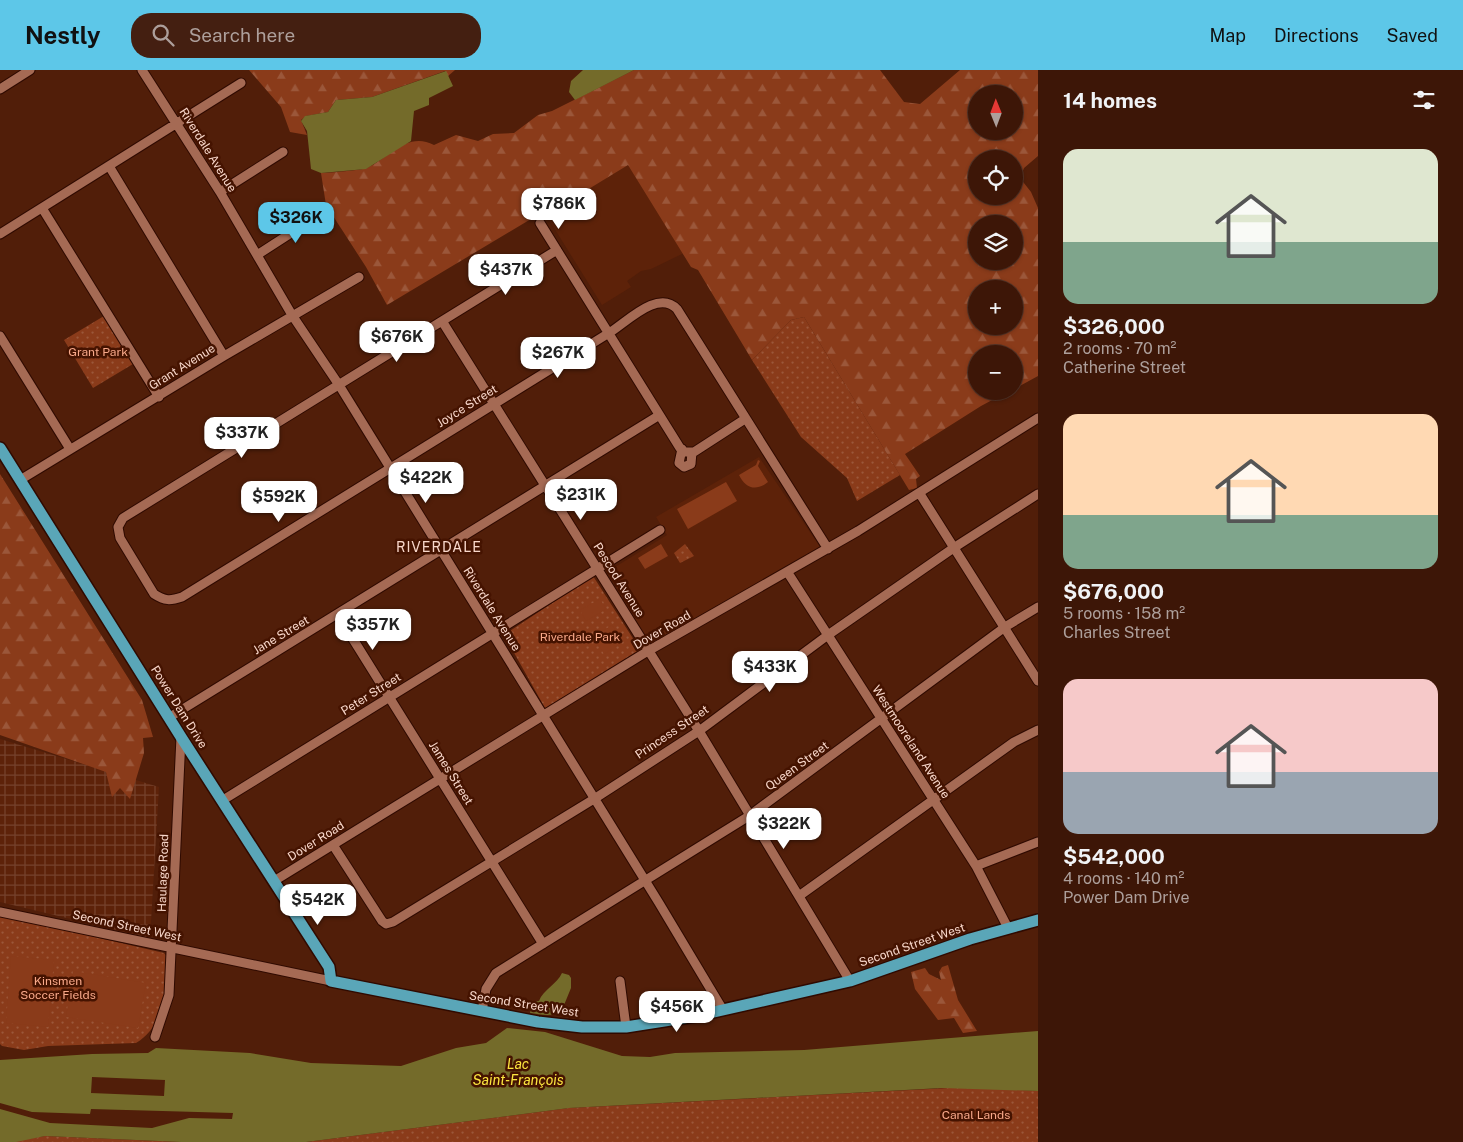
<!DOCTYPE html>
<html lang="en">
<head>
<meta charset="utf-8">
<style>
	body { margin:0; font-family:"Public Sans",sans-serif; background:#441f11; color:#f1f3f6; height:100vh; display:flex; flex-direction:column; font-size:19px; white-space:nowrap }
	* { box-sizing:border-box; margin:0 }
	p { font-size:16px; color:#ad9f9b }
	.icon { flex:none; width:28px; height:28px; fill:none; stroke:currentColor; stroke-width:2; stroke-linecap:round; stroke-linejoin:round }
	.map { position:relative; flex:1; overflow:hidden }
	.side { display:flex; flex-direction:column; background:#3d1607; width:425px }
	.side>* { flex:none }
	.needle { width:32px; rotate:359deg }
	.controls { position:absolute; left:968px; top:15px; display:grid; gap:10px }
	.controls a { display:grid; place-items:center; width:55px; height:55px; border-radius:50%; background:#3d1607; box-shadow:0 1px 4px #0004,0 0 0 1px #563528; font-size:25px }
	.price { position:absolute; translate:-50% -42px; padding:0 11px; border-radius:10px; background:#fff; color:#222; font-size:16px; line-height:32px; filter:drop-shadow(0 1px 2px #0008) }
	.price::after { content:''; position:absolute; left:50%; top:30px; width:15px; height:11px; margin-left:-8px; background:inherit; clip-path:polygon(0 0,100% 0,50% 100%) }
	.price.selected { background:#5dc7e8; color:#111 }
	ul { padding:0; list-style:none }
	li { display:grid; align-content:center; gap:10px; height:265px; padding:0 25px }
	li span { display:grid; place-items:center; height:155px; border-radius:15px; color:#555 }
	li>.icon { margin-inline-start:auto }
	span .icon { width:90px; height:90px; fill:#fffc; stroke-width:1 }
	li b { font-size:21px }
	h2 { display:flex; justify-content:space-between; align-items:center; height:60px; padding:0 25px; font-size:21px }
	header { display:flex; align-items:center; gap:30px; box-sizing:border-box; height:70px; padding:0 25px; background:#5dc7e8; color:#111 }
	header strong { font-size:24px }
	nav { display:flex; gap:28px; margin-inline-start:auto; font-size:18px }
	.search { width:350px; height:45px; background:#441f11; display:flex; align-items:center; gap:12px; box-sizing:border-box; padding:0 18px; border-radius:20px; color:#ad9f9b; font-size:19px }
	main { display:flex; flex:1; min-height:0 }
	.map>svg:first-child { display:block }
</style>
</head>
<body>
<header>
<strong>Nestly</strong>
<div class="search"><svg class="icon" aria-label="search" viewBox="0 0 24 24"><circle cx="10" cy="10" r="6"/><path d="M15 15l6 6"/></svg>Search here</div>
<nav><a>Map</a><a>Directions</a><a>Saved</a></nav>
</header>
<main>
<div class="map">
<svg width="1038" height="1072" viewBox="0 0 1038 1072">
	<defs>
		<pattern id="industrial-grid" width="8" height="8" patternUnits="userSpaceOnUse" patternTransform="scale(1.25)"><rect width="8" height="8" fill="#5d2209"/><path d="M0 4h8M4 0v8" fill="none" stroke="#75412c"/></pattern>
		<pattern id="grass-dots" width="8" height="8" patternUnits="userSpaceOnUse" patternTransform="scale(1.25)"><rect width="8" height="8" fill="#8a3b1a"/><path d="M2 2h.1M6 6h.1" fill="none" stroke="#9b573a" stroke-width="1.8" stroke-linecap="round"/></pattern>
		<pattern id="forest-firs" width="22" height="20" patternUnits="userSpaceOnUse" patternTransform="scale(1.25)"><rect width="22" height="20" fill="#8a3b1a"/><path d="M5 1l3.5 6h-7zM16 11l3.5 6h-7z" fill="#9b573a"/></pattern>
	</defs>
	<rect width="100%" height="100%" fill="#511e09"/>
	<path fill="#5d2209" d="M628,94L684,183L651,199L641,201L627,211L631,217L602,235L546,145Z
		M759,387L820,477L650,574L607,502L667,465L656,447Z"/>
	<path fill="url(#industrial-grid)" d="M0,669L159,717L150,868L0,832Z"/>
	<path fill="url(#grass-dots)" d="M104,246L133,294L93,318L64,270Z
		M804,247L900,405L857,431L847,408L801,367L752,290L791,250Z
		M685,474L694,486L680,493L674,483Z
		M593,506L641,581L545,638L504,565Z
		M0,845L164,883L167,887C166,918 165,956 136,973L48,976L24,980L2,976L0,974Z
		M968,1017L1038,1021V1072H306L569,1038Z
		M45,1066L181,1072H9Z"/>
	<path fill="url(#forest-firs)" fill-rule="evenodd" d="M249,0H455L448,6L445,1L372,27L336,30L328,42L306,46L301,50L307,65L290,62L281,37Z
		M634,0H880L904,32L920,34L960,0H1038V86L1024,98L1020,108L1031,122L1038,138V306L1014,319V284H976V321H1009L981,336L905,384L920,406L916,409L917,418L909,420L804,247L791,250L752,290L698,200L691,197L628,95L546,145L536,146L387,235L366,197L326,135L321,103C328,103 363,100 367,98C389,88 407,61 434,75L456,65L478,71L493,64L514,63L538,45L552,41ZM976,24H1014V61H976ZM976,89H1014V126H976ZM976,154H1014V191H976ZM976,219H1014V256H976Z
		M0,404L142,630L153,667L143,668L144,683L130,729L120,718L112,727L106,702L0,665Z
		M948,895L958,930L977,961L963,963L954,948L938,950L915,919L911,902L925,898L929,904L941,910L939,902L942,897Z"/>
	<path fill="#8a3b1a" d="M758,390L760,391L758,396L768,412C756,422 745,418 739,405L756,395Z
		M726,412L737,431L688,459L677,439Z
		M661,474L668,486L645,499L638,488Z
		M600,529L606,539L586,551L580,540Z
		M612,555L623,572L615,577L604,560Z
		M601,561L612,579L604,584L593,566Z
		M11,886L54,890L48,957L6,953Z
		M73,901L146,913L138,958L66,947Z"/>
	<path fill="#746b2a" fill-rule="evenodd" d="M583,0H634L575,30L569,22L571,11Z
		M446,1L453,16L429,28V35L414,41L411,71L366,99L321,103L311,99L307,61L301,51L305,46L328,42L336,30L372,27Z
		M562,903L569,905L571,908V918L562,940C554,948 540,944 530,943L533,932L539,931C543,920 557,914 562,903Z
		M507,958L545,962L622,986L650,987L675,983L804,980L1038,961V1021L942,1018L569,1038L306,1072H181L45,1066L16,1072H0V1039L50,1053L152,1058L189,1048L232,1049L233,1043L91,1039L90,1044L32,1042L0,1033V990L92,984L148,983L156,978L250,983L311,993L401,996L456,978L486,973ZM92,1007L165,1010L164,1026L91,1023Z"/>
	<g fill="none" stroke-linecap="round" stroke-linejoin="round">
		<g stroke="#2f0a00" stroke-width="11">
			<path id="minor" d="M142,0L220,122L292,245L339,315L659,833L723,940
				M0,19L30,0
				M109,96L224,286
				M220,122L283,82
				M42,138L159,327
				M540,153L680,378L685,382H694L745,349
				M0,164L241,13
				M557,180L123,448L118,457L120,468L154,524C165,531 170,531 182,527L609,263C627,252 658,219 677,239L828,479
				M257,185L322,143
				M442,251L699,661L850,911
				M0,266L70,379
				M682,379L679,393L684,397L691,394L692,382
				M20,410L224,286L359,207
				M920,424L1038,611
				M788,503L976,796L1008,858
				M338,545L543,874
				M170,647L658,346
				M223,730L660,460
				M333,775L382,851L386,854L393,852L594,729L699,661L828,565L955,477L1038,424
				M976,796L1038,772
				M274,811L648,581L858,461L1038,348
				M799,826L1014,672L1038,660
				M0,842L331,911
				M620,911L626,957
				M482,941L486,919L496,903L749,746L1005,557L1038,537
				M155,967L169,925L181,667"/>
		</g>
		<g stroke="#2f0a00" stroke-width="14">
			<path id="major" d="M0,378L181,667L329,897L331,911L538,952L582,957H626L696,946L850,911L970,869L1038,850"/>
		</g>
		<use href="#minor" stroke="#a56a54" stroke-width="9"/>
		<use href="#major" stroke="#5aa6b8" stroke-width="11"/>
	</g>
	<g text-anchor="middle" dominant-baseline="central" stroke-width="5" stroke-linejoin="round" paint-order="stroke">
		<g font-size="12" fill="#f9d8cb" stroke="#451300">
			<text transform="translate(208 80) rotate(58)">Riverdale Avenue</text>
			<text transform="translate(182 297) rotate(-32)">Grant Avenue</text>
			<text transform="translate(467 336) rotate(-32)">Joyce Street</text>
			<text transform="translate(619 510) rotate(58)">Pescod Avenue</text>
			<text transform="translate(492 539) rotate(58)">Riverdale Avenue</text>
			<text transform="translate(662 560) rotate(-30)">Dover Road</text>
			<text transform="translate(281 565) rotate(-31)">Jane Street</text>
			<text transform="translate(371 624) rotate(-32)">Peter Street</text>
			<text transform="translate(179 637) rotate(58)">Power Dam Drive</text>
			<text transform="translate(672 662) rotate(-34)">Princess Street</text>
			<text transform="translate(911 672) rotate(57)">Westmooreland Avenue</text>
			<text transform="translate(797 696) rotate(-36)">Queen Street</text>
			<text transform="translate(451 703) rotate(58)">James Street</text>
			<text transform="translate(316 771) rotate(-32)">Dover Road</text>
			<text transform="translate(163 803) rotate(-88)">Haulage Road</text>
			<text transform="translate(127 856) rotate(12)">Second Street West</text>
			<text transform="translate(912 875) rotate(-19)">Second Street West</text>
			<text transform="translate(524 934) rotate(9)">Second Street West</text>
		</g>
		<g font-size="12" fill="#f9a98a" stroke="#451300">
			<text x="98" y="282">Grant Park</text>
			<text x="580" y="567">Riverdale Park</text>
			<text x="58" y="911">Kinsmen<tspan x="58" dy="14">Soccer Fields</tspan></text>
			<text x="976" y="1045">Canal Lands</text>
		</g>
		<g font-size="14" letter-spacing="1" fill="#f9d8cb" stroke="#451300">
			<text x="439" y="477">RIVERDALE</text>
		</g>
		<g font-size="14" font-style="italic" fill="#fce53f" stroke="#451300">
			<text x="518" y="994">Lac<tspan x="518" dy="16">Saint-François</tspan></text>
		</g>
	</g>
</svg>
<div class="controls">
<a><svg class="needle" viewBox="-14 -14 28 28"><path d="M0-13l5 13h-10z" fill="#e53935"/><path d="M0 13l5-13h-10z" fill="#ad9f9b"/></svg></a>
<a><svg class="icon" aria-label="locate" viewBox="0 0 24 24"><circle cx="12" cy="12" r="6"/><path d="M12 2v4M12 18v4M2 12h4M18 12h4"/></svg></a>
<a><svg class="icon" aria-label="layers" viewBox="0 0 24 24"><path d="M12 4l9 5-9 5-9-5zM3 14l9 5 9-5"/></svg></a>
<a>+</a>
<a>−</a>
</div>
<b class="price" style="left:559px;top:160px">$786K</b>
<b class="price selected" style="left:296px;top:174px">$326K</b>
<b class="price" style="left:506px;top:226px">$437K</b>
<b class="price" style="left:397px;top:293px">$676K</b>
<b class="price" style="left:558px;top:309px">$267K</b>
<b class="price" style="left:242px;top:389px">$337K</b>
<b class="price" style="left:426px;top:434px">$422K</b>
<b class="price" style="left:581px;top:451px">$231K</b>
<b class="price" style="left:279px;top:453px">$592K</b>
<b class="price" style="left:373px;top:581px">$357K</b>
<b class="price" style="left:770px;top:623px">$433K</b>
<b class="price" style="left:784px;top:780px">$322K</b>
<b class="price" style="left:318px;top:856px">$542K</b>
<b class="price" style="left:677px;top:963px">$456K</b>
</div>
<section class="side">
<h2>14 homes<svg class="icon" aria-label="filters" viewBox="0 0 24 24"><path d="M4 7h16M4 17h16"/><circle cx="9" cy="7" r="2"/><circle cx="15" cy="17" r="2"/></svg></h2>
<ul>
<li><span style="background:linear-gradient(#dfe7d0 60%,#7fa58c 0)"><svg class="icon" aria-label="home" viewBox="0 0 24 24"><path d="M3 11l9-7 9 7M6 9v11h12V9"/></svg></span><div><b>$326,000</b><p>2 rooms · 70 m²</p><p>Catherine Street</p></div></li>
<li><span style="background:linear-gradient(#ffd9b3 65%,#7fa58c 0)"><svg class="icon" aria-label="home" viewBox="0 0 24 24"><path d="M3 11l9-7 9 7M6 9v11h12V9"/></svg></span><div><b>$676,000</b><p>5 rooms · 158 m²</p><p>Charles Street</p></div></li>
<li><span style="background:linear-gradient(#f6c9c9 60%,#9aa5b1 0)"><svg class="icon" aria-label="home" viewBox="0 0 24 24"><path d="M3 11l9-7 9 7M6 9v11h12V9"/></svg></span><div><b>$542,000</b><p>4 rooms · 140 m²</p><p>Power Dam Drive</p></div></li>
</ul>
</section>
</main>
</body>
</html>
